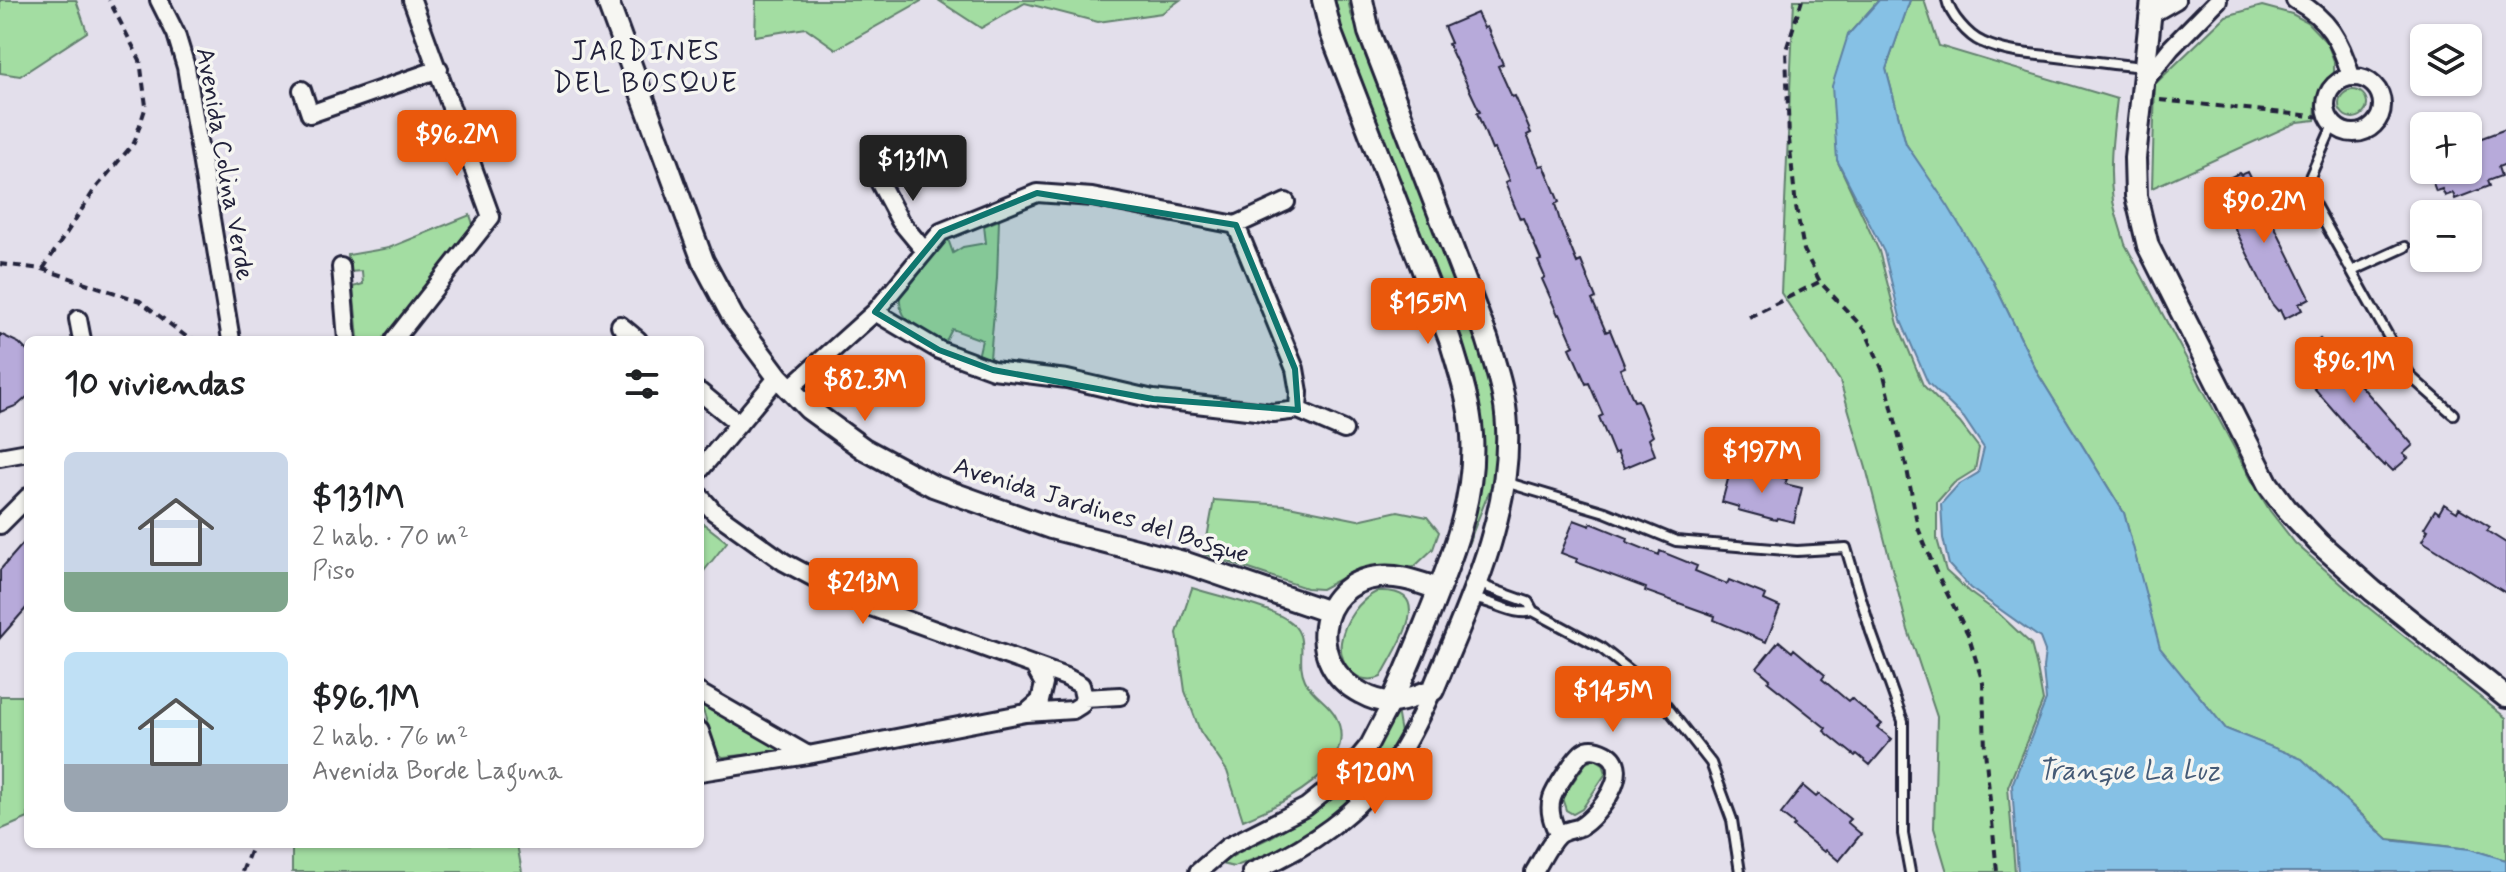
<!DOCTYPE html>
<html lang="es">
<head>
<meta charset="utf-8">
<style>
	body { margin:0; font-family:Mynerve,sans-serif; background:#f2f2f2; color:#202124; height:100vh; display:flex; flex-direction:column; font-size:30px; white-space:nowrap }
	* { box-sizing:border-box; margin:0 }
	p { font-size:26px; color:#757577 }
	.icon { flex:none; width:44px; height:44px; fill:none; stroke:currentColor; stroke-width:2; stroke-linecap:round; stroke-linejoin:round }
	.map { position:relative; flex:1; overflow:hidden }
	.sheet { position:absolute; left:24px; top:336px; width:680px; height:512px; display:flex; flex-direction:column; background:#fff; border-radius:12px; box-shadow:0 2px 6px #0004 }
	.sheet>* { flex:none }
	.controls { position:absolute; left:2410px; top:24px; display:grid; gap:16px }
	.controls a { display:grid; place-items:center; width:72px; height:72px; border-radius:12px; background:#fff; box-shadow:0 2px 6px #0004; font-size:40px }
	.price { position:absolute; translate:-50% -68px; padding:0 18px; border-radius:8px; background:#ea580c; color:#fff; font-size:26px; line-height:52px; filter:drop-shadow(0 2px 4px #0008) }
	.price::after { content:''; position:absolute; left:50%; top:48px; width:24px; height:18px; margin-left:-12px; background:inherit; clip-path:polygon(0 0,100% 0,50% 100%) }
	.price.on { background:#222; color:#fff }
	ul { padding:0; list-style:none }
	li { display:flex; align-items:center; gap:24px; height:200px; padding:0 40px }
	li span { display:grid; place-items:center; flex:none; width:224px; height:160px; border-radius:12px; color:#555 }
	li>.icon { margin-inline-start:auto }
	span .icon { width:96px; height:96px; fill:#fffc; stroke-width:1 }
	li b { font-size:34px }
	h2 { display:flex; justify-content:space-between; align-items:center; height:96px; padding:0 40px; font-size:34px }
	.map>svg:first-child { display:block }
</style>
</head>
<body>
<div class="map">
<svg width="2506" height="872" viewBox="0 0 2506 872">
	<rect width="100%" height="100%" fill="#e3dfeb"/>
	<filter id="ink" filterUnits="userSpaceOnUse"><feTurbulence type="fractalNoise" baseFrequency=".0125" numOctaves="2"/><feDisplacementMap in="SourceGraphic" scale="16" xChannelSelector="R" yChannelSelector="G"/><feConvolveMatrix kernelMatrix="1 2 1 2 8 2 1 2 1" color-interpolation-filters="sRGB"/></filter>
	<g filter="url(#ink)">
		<path fill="#a3dda2" stroke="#62806e" stroke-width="2" d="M0,0H76L87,32L20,76L0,73Z
			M756,0H923L836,49L806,28L755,36Z
			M938,0H1180L1162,13L1098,22L1025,3L981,28Z
			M1332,0H1348L1351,14L1478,331L1497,408L1498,469L1463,557L1461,556L1482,468L1481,412L1473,372L1337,21Z
			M1794,0H1879L1848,35L1837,160L1879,251L1898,324L1923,385L1960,423L1979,448L1975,470L1954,483L1937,502V539L1946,571L1969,592L1998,613L2031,644L2037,668L2043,701L2008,787L2015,872H1947L1934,828L1937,717L1908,630L1866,468L1840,381L1781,293Z
			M1910,0H1924L1939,46L2117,99C2113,133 2108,167 2113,201C2116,216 2121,230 2125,244L2252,481L2270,511L2295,543L2364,604L2506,718V860L2469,849L2388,839L2302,759L2226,729L2159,648L2124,513L2038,374L1993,281L1906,144L1886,69Z
			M2262,6L2292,14L2307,22L2327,43L2334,61V73L2316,100L2315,120L2298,122L2152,188L2155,84L2226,16Z
			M2339 104a14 14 0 1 1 28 0a14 14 0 1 1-28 0Z
			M470,215L474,227L383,340H363L358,337L353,287L363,284L362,271L349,272L348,255L389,248Z
			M999,220L997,278L990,358L978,357L982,340L952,329L944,345C926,336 897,321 900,297C901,290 909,282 914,276C924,262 933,250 948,239L953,253L963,247L986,243L984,226Z
			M1214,500L1284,505L1358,520L1398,511L1427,517L1439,532L1433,549L1414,567L1358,569L1321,589L1306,588L1204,554Z
			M700,521L727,542L700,576Z
			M1192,588C1217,596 1265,606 1286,619C1313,636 1294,657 1305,680C1312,696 1329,702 1336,717C1361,768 1278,806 1243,820L1227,771L1200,731L1185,691L1177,633Z
			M1378,591C1440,588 1395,649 1381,677C1359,687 1338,665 1341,642C1344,621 1359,600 1378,591Z
			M0,696H28V818L0,830Z
			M705,703L783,747L782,751L723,757L717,754L702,707Z
			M1397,710L1401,733L1384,764L1358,793L1325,820L1279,849L1234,867L1222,864C1237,851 1254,846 1271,837C1331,804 1366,770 1397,710Z
			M1595,759L1603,764L1606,773L1582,809L1573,814L1566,810L1562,798L1586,763Z
			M292,844H517L522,872H292Z"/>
		<path fill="#86c1e5" stroke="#5e81a1" stroke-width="2" d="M1879,0H1910L1886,69L1906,144L1948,206L1993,281L2038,374L2124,513L2160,648L2226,729L2302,759L2388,840L2470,849L2506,860V872H2018L2012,785L2046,700L2043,668L2045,651L2040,638L1970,588L1949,565L1943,538L1941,504L1958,485L1978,473L1984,448L1964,418L1928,383L1901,321L1884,252L1837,160L1832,86L1848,35Z"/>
		<path fill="#b7aada" stroke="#22223b" stroke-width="2" d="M1477,13L1484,28L1487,27L1503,64L1498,66L1512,97L1515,96L1531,133L1527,135L1540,166L1544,165L1559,202L1555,204L1560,221L1577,263L1581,261L1596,298L1592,300L1606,332L1610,330L1625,367L1620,369L1634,401L1638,400L1653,436L1649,439L1655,455L1624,468L1617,452L1614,454L1599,417L1603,415L1589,383L1586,384L1570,348L1574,346L1560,314L1558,315L1542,279L1545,277L1538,261L1541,260L1523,218L1520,219L1505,183L1509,181L1495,149L1492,150L1477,113L1480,112L1448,44L1451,43L1444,27Z
			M2506,129V164L2498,167L2501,176L2487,181L2489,186L2455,199L2453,193L2445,196L2442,189L2436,191L2428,170H2468V143Z
			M2248,172L2310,298L2299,304L2302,310L2284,319L2280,310L2278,311L2272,304L2221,200L2223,199L2221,194L2225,192L2221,182L2239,173L2241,175Z
			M0,334L19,343L28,352V396L18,405L0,412Z
			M2320,339L2413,445L2403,454L2408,458L2393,471L2386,464L2385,466L2378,459L2377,460L2301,373L2303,371L2299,367L2303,363L2297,356L2312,342L2314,344Z
			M1731,468L1747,473L1748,469L1787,479L1785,484L1802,488L1794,522L1777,518L1776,520L1738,510L1739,507L1722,502Z
			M2444,504L2457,512L2459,508L2490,527L2487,531L2506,543V593L2422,541L2428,530L2424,528L2435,510L2439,513Z
			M1574,520L1590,526L1591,523L1628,538L1627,542L1659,555L1660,551L1697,566L1695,571L1727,584L1729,580L1766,595L1764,600L1780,607L1766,642L1714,620L1715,616L1645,591L1646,588L1576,562L1577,559L1561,553Z
			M28,538V606L0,638V570Z
			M1779,641L1792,652L1794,649L1825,675L1822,679L1848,701L1851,698L1882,724L1878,728L1892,739L1870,765L1857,754L1855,756L1824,731L1826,728L1768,682L1770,679L1757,668Z
			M1803,786L1816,797L1819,794L1850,819L1847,822L1861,834L1839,861L1826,850L1824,852L1793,827L1795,825L1781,814Z"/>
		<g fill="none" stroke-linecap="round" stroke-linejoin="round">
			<g stroke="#22223b" stroke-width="14">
				<path id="service" d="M1947,0C1950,15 1968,36 1982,42C2003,52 2027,54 2049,56C2080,60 2112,64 2143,67
					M2333,125L2310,177L2312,200L2411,377L2453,414
					M2352,271L2405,247
					M1505,482L1605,512L1676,541L1797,551L1846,548L1871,632L1903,721V834L1910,872
					M1478,581L1489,588L1528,602L1533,611L1600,647L1652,688L1711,763L1732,820L1740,872
					M1473,599C1493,600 1514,617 1533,611"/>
			</g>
			<g stroke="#22223b" stroke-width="22">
				<path id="minor" d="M159,0L176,34L186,67L231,340
					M2295,0C2329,19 2340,40 2351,76
					M2150,15L2176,0
					M2326 105a28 28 0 1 1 56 0a28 28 0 1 1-56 0Z
					M2143,83L2171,48L2218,0
					M302,90L310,114L439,69
					M875,174L900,221L924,250
					M1236,225L1286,202
					M341,267L347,340
					M875,312L939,350L993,370L1067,379L1153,399L1273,413L1298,410L1344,430
					M78,319L82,340
					M620,325L638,340
					M394,340L491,217L412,0
					M789,389L875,312L941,232L1037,193L1092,197L1236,225L1295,369L1299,392L1298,410
					M700,392L739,424
					M0,457L28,452
					M700,470L778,377
					M700,496L714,512L784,562L865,605L1066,677L1081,685L1084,698L1081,705L1073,710L1026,713L808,755L700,772
					M0,525L28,497
					M700,693L808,755
					M1084,698L1120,696
					M1026,713L1040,701L1044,684L1035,668
					M700,731L713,769
					M1198,872L1227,847L1306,807L1341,779L1369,745L1391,703
					M1251,872C1308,849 1360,812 1395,761C1410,740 1421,714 1433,690
					M1534,872C1541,861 1548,845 1557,836C1563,830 1573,830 1580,827C1599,816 1635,768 1606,753C1598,749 1590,747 1583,752C1575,758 1555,789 1552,798C1548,811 1553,823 1558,834"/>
			</g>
			<g stroke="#22223b" stroke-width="26">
				<path id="tertiary" d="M607,0L703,261L733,317L778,377L809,409L864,449L933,486L1051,528L1183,562L1329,612
					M1323,0L1331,33L1450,340C1459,370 1470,403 1472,435C1476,495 1454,552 1432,607C1419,639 1407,671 1391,703
					M1362,0L1369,32L1487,338C1496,367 1506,397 1507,427C1511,519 1467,607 1433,690C1420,694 1404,702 1391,702C1381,702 1370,698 1361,693C1305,665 1315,584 1378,577C1399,574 1420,583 1439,589
					M2152,0L2135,158L2136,196L2148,246L2268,484L2286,508L2320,544L2373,591L2506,697"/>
			</g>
			<path stroke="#22223b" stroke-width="4" stroke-dasharray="8 6" stroke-linecap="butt" d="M1802,0L1786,50L1789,139L1796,207L1804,250L1820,282L1865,330L1883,371L1907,469L1918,528L1936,572L1968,634L1983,683L1985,750L1997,872
				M2160,100L2322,117
				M0,264L43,269L140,301L188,338L201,340
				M43,269L95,189L134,143L146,106L140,60L109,0
				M1749,317L1819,282
				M242,872L253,844"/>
			<use href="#service" stroke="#f6f6f2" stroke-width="8"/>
			<use href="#minor" stroke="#f6f6f2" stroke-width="16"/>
			<use href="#tertiary" stroke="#f6f6f2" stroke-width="20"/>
		</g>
	</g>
	<path fill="#0f766e" fill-opacity="0.2" stroke="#0f766e" stroke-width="6" stroke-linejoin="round" d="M1037,193L1236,225L1295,369L1298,410L1153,399L993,370L939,350L875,312L941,232Z"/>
	<g text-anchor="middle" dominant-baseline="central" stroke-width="7" stroke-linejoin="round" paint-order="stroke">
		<g font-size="26" fill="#22223b" stroke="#f6f6f2">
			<text transform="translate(224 164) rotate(80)">Avenida Colina Verde</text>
			<text transform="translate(1101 511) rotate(17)">Avenida Jardines del Bosque</text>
		</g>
		<g font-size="28" letter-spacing="2" fill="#22223b" stroke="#f6f6f2">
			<text x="646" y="52">JARDINES<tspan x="646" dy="32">DEL BOSQUE</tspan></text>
		</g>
		<g font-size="28" font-style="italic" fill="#455a76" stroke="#f6f6f2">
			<text x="2129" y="771">Tranque La Luz</text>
		</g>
	</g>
</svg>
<div class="controls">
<a><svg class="icon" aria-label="layers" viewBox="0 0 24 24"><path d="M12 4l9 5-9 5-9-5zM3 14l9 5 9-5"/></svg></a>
<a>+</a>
<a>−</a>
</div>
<b class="price" style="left:457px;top:178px">$96.2M</b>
<b class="price on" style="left:913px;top:203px">$131M</b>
<b class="price" style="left:2264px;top:245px">$90.2M</b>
<b class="price" style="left:1428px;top:346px">$155M</b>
<b class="price" style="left:2354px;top:405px">$96.1M</b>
<b class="price" style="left:865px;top:423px">$82.3M</b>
<b class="price" style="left:1762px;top:495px">$197M</b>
<b class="price" style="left:863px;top:626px">$213M</b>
<b class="price" style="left:1613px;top:734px">$145M</b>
<b class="price" style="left:1375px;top:816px">$120M</b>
<section class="sheet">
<h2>10 viviendas<svg class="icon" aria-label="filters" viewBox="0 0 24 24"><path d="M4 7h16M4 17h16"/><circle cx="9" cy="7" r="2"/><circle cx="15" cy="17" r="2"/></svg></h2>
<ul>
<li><span style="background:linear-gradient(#c9d6e8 75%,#7fa58c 0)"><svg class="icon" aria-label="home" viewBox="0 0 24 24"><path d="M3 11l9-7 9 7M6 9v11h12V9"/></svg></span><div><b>$131M</b><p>2 hab. · 70 m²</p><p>Piso</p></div></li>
<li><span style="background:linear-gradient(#bfe0f5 70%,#9aa5b1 0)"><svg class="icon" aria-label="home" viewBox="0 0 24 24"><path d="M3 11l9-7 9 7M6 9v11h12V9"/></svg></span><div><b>$96.1M</b><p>2 hab. · 76 m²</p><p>Avenida Borde Laguna</p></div></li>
</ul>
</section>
</div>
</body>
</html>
